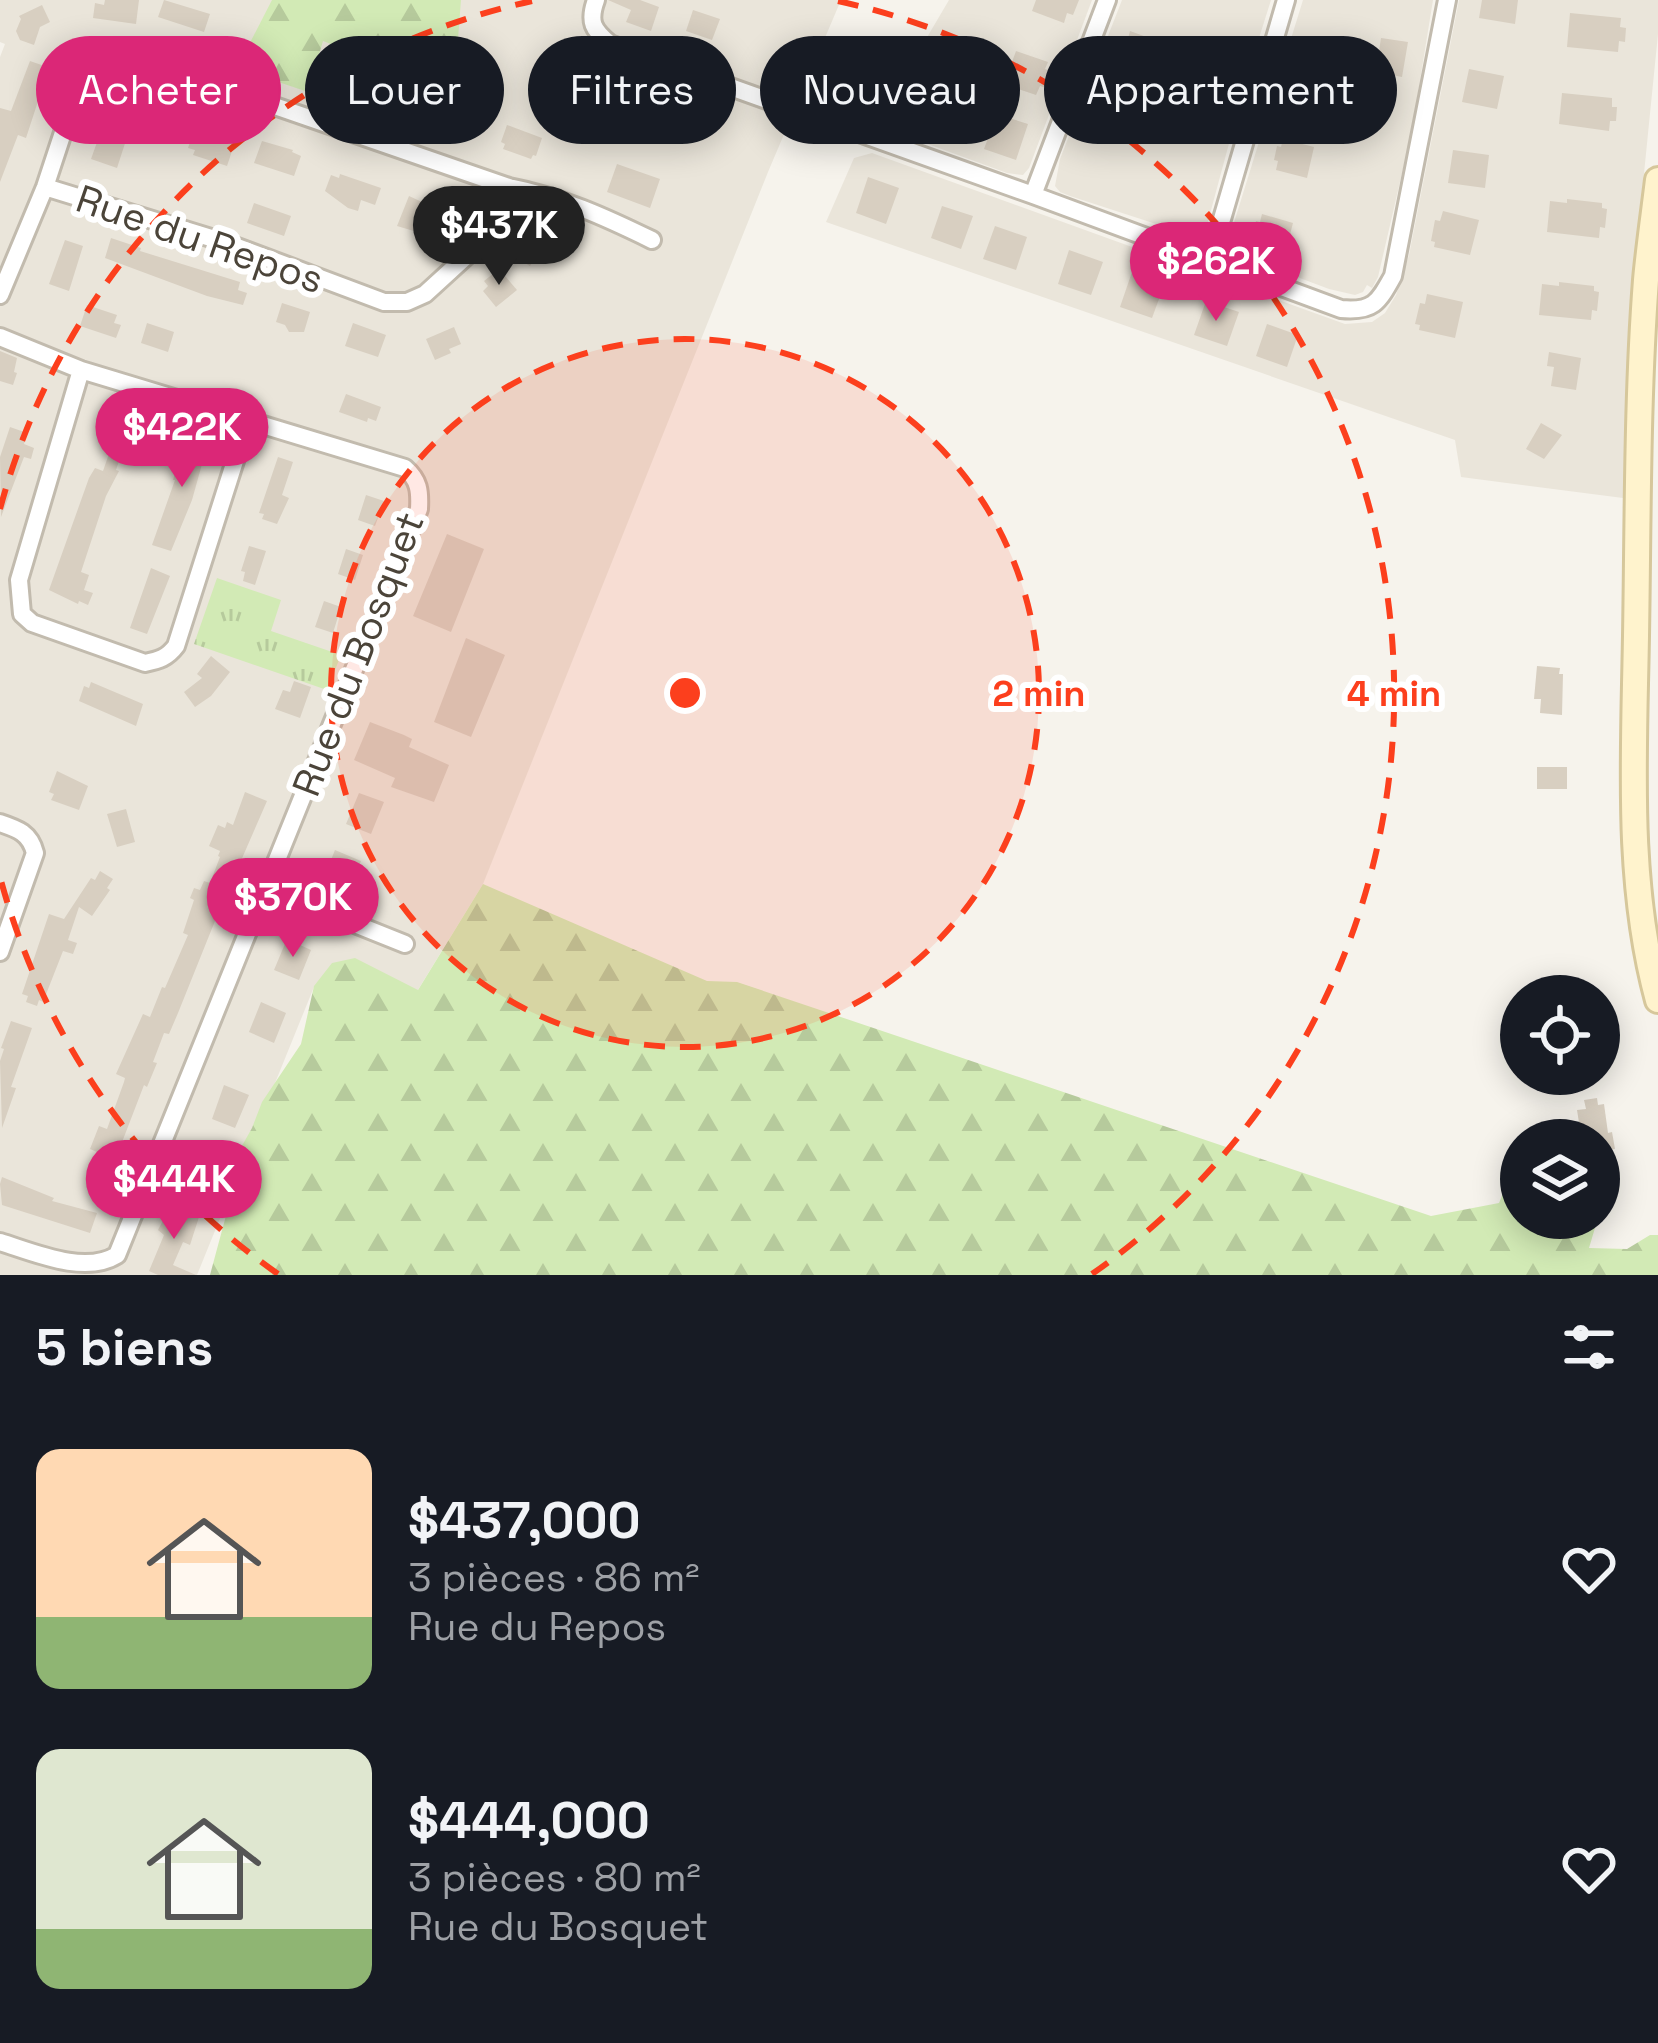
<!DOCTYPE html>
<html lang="fr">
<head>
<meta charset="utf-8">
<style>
	body { margin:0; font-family:"Space Grotesk",sans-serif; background:#20242c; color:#f1f3f6; height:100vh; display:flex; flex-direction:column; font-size:45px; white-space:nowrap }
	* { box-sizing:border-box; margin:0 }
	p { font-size:39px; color:#9ea1a6 }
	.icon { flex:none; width:66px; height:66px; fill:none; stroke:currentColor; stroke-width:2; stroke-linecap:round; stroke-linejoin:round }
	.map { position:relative; height:1275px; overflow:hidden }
	.details { display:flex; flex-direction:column; background:#171b24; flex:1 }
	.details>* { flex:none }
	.banner { position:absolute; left:36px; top:36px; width:1587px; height:108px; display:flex; gap:24px }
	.controls { position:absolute; left:1500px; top:975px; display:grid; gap:24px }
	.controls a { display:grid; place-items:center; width:120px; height:120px; border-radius:50%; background:#171b24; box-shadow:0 6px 30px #0003; font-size:60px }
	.price { position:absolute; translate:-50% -102px; padding:0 27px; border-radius:42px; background:#db2777; color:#fff; font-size:39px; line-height:78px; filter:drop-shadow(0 3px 6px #0008) }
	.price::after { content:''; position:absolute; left:50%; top:72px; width:36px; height:27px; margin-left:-18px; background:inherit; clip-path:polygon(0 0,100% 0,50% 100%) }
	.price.selected { background:#222; color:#fff }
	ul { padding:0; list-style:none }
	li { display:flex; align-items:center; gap:36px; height:300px; padding:0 36px }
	li span { display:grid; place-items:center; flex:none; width:336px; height:240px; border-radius:24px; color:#555 }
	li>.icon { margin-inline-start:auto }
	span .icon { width:144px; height:144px; fill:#fffc; stroke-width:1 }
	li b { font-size:51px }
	h2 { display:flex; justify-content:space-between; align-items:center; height:144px; padding:0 36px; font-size:51px }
	.chip { padding:0 42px; border-radius:54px; background:#171b24; box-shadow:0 6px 30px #0003; font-size:42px; line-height:108px }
	.chip.selected { background:#db2777; color:#fff }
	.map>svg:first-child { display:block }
</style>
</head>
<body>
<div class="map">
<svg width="1658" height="1275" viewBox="0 0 1658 1275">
	<defs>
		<pattern id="forest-firs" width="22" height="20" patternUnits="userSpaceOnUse" patternTransform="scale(3)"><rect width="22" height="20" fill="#d2eab5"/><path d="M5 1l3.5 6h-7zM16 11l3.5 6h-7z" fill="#b6ca9c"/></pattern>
		<pattern id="park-tufts" width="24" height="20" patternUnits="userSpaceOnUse" patternTransform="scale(3)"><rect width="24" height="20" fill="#d2eab5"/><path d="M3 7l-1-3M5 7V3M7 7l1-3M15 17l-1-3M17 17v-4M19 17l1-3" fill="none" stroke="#b6ca9c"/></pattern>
	</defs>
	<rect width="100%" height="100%" fill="#f6f3ec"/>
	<path fill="#eae5da" d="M0,0H841L768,172L483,884L400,1019L314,987L197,1275H0V57L5,44L0,42Z
		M949,0H1092L1029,168L1023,175L1007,173L887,129L882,123L886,107Z
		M1122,0H1271L1248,73L1207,225L1199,238L1070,196L1060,192L1055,186L1060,159Z
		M1303,0H1433L1412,130L1378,277L1372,288L1367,285L1363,292L1355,295L1329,289L1236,254L1232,249V229Z
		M1459,0H1658V34L1637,243L1623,498L1461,477L1455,440L826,222L854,158L872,153L1345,324L1372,322L1385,313L1396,295L1409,255Z"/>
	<path fill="url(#forest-firs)" d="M272,0H461L454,91L323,41L308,92L237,68Z
		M483,884L707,981L737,982L1431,1216L1499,1203L1521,1149V1218H1598L1589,1248L1627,1249L1650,1235H1658V1275H210L231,1197L234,1160L252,1128L262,1102L301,1044L314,986L332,963L355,958L418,990Z"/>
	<path fill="url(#park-tufts)" d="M217,578L281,600L271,631L341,655L327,690L194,644Z"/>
	<path fill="#d8cfc1" d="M105,0H139L136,24L93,18L95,3L104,5Z
		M164,0L210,14L204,32L158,17Z
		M608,0H640L659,7L651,31L626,22L631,10Z
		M1036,0H1079L1073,15L1067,13L1064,23L1032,11Z
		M1482,0H1518L1515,24L1479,18Z
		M42,5L50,22L40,27L34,45L20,40L16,31L21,19L19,16Z
		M693,10L720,19L712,40L686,31Z
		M1570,13L1621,18L1620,27L1626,28L1625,42L1619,41L1618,52L1567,47Z
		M1130,31L1152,39L1139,74L1118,66L1120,59L1117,58L1125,38L1128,39Z
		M1381,38L1408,42L1402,77L1376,72Z
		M1016,51L1048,62L1045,69L1051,71L1046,88L1040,86L1036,95L1004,84Z
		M30,61L53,69L46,88L43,86L26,138L18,135L0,182V108L11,111Z
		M333,67L357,75L350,97L316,85L320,72L330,75Z
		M1469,69L1504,76L1497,109L1462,102Z
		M922,86L955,97L942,134L909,123Z
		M1110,89L1132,97L1119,132L1098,124L1100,117L1097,116L1105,96L1108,97Z
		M118,92L147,101L139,127L131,125L117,168L91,159L101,131L105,133Z
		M446,92L471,103L462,122L437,111Z
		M1562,93L1612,98V107H1617L1616,121H1610L1609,131L1559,124Z
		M997,114L1028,124L1016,160L984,149Z
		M507,125L542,138L536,156L533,155L531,159L503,149L505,144L501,142Z
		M195,128L227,137L226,139L235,142L227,166L193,155L195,150L188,148Z
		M1283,139L1314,147L1307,178L1276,170L1278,161L1274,160L1277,146L1281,147Z
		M262,141L293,150L292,152L301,156L294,176L254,163Z
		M1453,150L1489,155L1485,188L1448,183Z
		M617,164L660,179L650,208L607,192Z
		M340,174L381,188L375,205L361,200L358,211L348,208L325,191L331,175L339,178Z
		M868,177L899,188L886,224L856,213Z
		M409,196L422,202L420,207L433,212L424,234L397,226Z
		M1567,199L1602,203V208L1607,209L1605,228L1600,227L1599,238L1547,232L1550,201L1567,203Z
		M254,203L291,216L284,236L247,223Z
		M942,206L973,216L961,249L931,238Z
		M1443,211L1479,220L1470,255L1434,247L1435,242L1431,241L1435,220L1440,221Z
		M1262,214L1293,223L1285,253L1254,245L1256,236L1252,235L1256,221L1260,222Z
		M995,226L1027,237L1016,270L983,259Z
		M529,230L546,240L530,266L513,256Z
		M111,238L141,248L140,251L240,282L238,290L247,293L243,305L207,296L105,258Z
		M65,240L83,246L69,291L49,284Z
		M1069,250L1103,262L1091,295L1058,284Z
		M499,269L517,290L496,307L483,291L488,286L484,281Z
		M1133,269L1166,280L1152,318L1120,307Z
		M1559,282L1594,286V291L1599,292L1597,311L1592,310L1591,320L1539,315L1542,284L1559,286Z
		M1427,294L1463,302L1455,338L1419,330L1420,325L1415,324L1420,303L1425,304Z
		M1206,301L1239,312L1227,346L1194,335Z
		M282,303L310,312L304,332H289L285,325L276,322Z
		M87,305L117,315L114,323L121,325L116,338L80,326Z
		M147,323L174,332L168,352L141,343Z
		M353,323L386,335L378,357L345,346Z
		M1267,324L1298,335L1287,367L1256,356Z
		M454,327L461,344L449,349L451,353L435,360L426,339Z
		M0,351L17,358L14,372L17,373L13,385L0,381Z
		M1549,352L1581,358L1576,390L1551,386L1554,367L1547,366Z
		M346,394L381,407L376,421L368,418L367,422L339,412Z
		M116,403L136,410L116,470L119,471L106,496L81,572L89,575L84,590L93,593L88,605L79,601L78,604L49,590L89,478L95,468L103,471L111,448L104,445L114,418L111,417Z
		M1541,423L1562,435L1544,459L1526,449Z
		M10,427L27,433L24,444L34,448L31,459L24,457L1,517L0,457Z
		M187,431L209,439L192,500L171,551L152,545L175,480H173Z
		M278,457L293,462L282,495L289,498L277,524L262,519L264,514L259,513Z
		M366,495L384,501L375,526L358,520Z
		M447,534L484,549L451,632L413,616Z
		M249,546L266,551L255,585L243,581L245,572L241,571Z
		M346,549L363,555L355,580L338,574Z
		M151,568L170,576L147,634L130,628Z
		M324,601L341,607L333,633L315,627Z
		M466,638L505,655L471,737L434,722Z
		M211,656L230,672L211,696L195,707L184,692L202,678L197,674Z
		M1537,666L1560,668L1559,674H1563L1562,715L1540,713L1541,699H1534Z
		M294,681L311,687L300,718L275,709L283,690L290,692Z
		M91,682L143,704L136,726L79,701L84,686L89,688Z
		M370,722L404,735L412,739L409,747L449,765L434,802L391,787L395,778L354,760Z
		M1537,767H1567V789H1537Z
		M57,771L88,786L79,810L51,800L54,794L49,792Z
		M245,792L267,801L219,911L178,1013L169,1034L164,1033L153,1062L157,1063L147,1087L144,1085L114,1163L96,1156L97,1152L90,1149L99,1126L107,1129L124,1082L125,1078L116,1074L143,1014L150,1017L162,987L165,988L188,935L183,933L194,900L190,898L194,888L200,890L204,881L210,883L220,857L218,856L220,851L209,846L218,825L225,828L227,822L233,825Z
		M359,793L384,802L371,834L346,824Z
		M126,809L135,842L117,847L107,814Z
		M335,850L361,861L348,892L322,882Z
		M100,871L113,879L107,888L110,890L92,916L79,907L68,940L77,943L73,954L63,951L43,1002L39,1000L37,1006L26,1002L28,996L22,994L49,914L64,919L91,878L95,880Z
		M287,939L311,950L299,980L274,970Z
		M261,1002L286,1013L274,1043L249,1032Z
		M11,1021L32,1028L11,1087L16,1088L2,1128L0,1061L4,1049L1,1048Z
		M224,1085L249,1095L235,1128L212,1119Z
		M1597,1098L1598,1105L1604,1104L1608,1133L1612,1132L1615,1149L1599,1151V1140H1590L1589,1134L1581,1135L1577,1110L1586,1109L1584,1100Z
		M2,1177L54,1198L52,1201L97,1213L90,1233L2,1205L0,1184Z
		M170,1207L199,1217L190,1245L183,1242L173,1265L196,1275H158L149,1271L164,1235L158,1230Z"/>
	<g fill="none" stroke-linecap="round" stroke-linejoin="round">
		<g stroke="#c2bbae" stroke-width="22">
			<path id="street" d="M596,0C588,22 593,30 610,44L1033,195L1341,309C1373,312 1378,303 1393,276L1447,0
				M45,187L224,242L384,302H407L425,294L494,231L510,206L509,187
				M1033,195L1107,0
				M1210,260L1286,0
				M0,295L45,187L82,75C96,61 110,57 130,56L509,187C561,197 605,217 652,240
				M0,337L81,370L405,468C419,480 420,491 419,509L117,1255C85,1275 35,1253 0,1242
				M81,370L19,580L22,614L32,623L145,663C159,660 167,658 176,646L248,420
				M0,823C18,829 30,833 35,853L0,952
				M265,888L405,944"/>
		</g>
		<g stroke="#d6c79b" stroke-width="30">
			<path id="secondary" d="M1658,180C1654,213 1649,247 1646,280C1637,398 1638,518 1636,636C1634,757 1626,883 1658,1000"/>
		</g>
		<use href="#street" stroke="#fff" stroke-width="16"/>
		<use href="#secondary" stroke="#fff3cd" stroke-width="24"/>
	</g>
	<circle cx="685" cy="693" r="354" fill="#fc3f1d" fill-opacity=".12"/>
	<g fill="none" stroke="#fc3f1d" stroke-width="6" stroke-dasharray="21 15">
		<circle cx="685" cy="693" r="354"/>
		<path d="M278 1274A709 709 0 0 1 0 877M0 509A709 709 0 0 1 532 1M838 1A709 709 0 0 1 1092 1274"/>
	</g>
	<g text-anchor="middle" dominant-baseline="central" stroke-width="12" stroke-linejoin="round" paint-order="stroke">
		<g font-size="39" fill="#4b4439" stroke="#fff">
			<text transform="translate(200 239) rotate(19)">Rue du Repos</text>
			<text transform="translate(358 654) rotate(-69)">Rue du Bosquet</text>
		</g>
	</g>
	<circle cx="685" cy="693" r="18" fill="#fc3f1d" stroke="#fff" stroke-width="6"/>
	<g font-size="36" text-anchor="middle" font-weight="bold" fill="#fc3f1d" stroke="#fff" stroke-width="12" stroke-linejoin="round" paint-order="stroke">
		<text x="1039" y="706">2 min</text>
		<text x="1394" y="706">4 min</text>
	</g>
</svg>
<div class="controls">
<a><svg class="icon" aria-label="locate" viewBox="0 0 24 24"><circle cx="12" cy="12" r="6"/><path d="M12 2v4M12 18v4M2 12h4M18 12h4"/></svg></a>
<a><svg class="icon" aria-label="layers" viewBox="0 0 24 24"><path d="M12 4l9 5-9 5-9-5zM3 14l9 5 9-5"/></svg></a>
</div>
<b class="price selected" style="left:499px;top:288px">$437K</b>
<b class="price" style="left:1216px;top:324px">$262K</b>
<b class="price" style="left:182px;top:490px">$422K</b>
<b class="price" style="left:293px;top:960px">$370K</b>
<b class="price" style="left:174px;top:1242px">$444K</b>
<div class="banner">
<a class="chip selected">Acheter</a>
<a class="chip">Louer</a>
<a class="chip">Filtres</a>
<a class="chip">Nouveau</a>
<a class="chip">Appartement</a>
</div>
</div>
<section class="details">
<h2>5 biens<svg class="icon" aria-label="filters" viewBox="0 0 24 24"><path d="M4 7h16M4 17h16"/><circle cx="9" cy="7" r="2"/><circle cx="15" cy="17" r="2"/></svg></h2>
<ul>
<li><span style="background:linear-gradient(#ffd9b3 70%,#8fb573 0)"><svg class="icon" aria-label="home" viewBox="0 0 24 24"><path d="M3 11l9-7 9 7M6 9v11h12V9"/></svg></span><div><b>$437,000</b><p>3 pièces · 86 m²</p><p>Rue du Repos</p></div><svg class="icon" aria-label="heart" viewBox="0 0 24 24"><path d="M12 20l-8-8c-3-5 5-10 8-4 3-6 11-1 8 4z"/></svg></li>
<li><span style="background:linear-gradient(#dfe7d0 75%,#8fb573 0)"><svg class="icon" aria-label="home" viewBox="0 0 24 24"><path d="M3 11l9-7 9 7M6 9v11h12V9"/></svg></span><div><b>$444,000</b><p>3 pièces · 80 m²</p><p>Rue du Bosquet</p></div><svg class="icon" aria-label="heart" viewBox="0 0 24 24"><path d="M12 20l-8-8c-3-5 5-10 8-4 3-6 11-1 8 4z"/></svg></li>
</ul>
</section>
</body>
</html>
